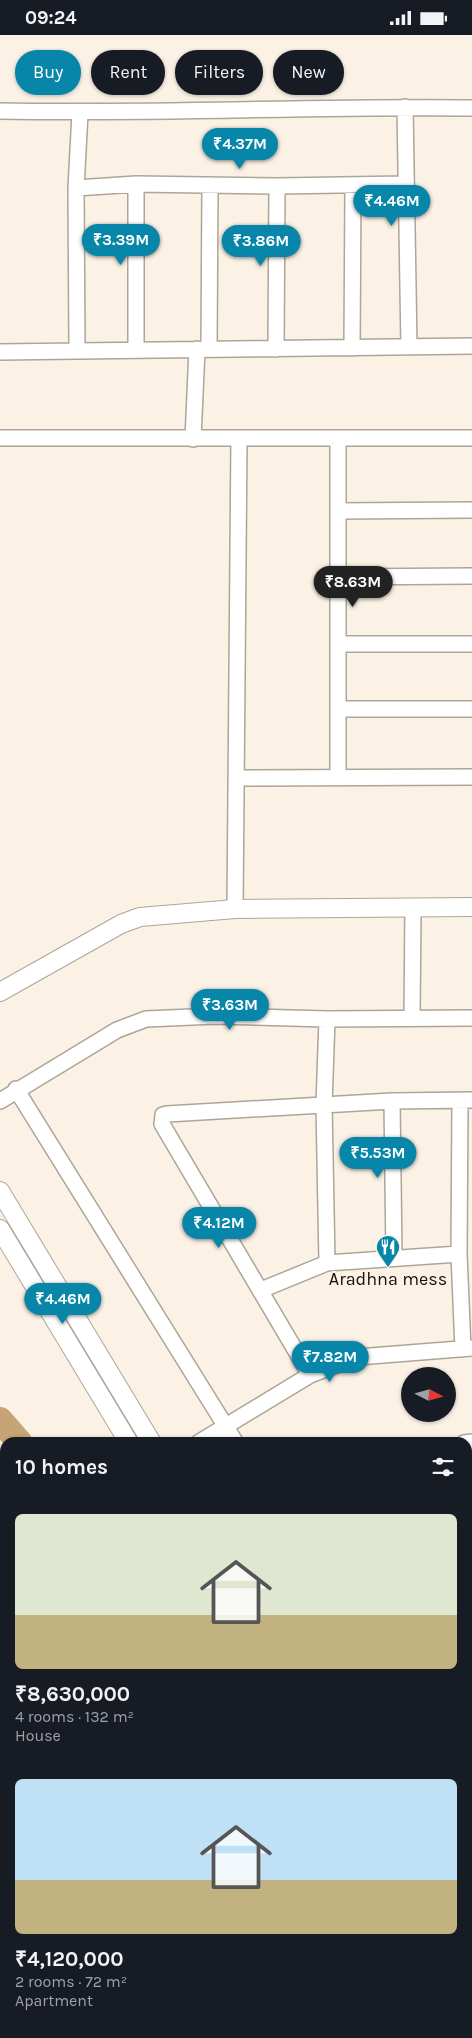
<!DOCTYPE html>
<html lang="en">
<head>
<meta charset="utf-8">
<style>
	body { margin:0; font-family:Karla,sans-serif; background:#20242c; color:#f1f3f6; height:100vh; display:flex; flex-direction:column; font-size:19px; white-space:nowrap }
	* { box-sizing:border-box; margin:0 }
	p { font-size:16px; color:#9ea1a6 }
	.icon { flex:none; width:28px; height:28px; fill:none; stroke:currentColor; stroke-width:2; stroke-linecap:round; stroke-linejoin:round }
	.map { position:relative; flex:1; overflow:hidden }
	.panel { position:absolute; left:0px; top:1402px; width:472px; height:601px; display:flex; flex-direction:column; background:#171b24; border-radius:15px 15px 0 0; box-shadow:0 1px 4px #0004 }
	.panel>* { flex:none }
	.guide { position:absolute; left:15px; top:15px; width:442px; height:45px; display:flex; gap:10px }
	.needle { width:32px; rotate:96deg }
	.tools { position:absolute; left:401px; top:1332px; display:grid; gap:10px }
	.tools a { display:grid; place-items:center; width:55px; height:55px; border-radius:50%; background:#171b24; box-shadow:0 1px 4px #0004; font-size:25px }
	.price { position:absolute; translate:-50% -42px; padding:0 11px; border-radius:18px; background:#0786a9; color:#fff; font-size:16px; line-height:32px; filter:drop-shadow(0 1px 2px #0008) }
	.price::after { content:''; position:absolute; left:50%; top:30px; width:15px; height:11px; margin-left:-8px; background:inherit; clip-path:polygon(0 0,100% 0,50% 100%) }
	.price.selected { background:#222; color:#fff }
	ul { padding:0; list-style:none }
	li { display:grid; align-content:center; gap:10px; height:265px; padding:0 15px }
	li span { display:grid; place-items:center; height:155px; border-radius:8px; color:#555 }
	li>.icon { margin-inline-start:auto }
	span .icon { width:90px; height:90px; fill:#fffc; stroke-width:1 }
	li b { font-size:21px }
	h2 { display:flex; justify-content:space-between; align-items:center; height:60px; padding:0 15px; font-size:21px }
	.chip { padding:0 18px; border-radius:22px; background:#171b24; box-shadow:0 1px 4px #0004; font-size:18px; line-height:45px }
	.chip.selected { background:#0786a9; color:#fff }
	.status { display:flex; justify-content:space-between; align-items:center; height:35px; padding:0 25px; background:#171b24; direction:ltr }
	.status svg { height:14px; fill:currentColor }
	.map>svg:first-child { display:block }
</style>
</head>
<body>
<div class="status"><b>09:24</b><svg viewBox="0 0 49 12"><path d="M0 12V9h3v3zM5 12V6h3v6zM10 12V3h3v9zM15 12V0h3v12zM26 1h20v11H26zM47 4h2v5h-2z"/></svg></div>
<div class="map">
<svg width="472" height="2003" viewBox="0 0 472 2003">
	<rect width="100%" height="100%" fill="#fbf1e5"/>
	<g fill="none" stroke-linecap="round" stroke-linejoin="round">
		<path stroke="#c6a476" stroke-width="26" d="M0,1385L20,1408
			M249,1999L252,2003"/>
		<g stroke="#aea599" stroke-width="18">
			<path id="minor" d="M405,72L409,312
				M0,76C157,79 315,71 472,73
				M76,153L136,149L277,151L406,149
				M209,313L210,150
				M352,313L353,150
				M136,314V149
				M276,314L277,151
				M77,315L76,153L80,78
				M0,317L472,311
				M0,403H472
				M193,404L197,314
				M338,476L472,475
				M338,542L472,541
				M338,609H472
				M338,674H472
				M236,743L472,742
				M338,743V403
				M235,874L239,403
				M412,982L413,873
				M327,984L324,1070L327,1228
				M16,1054L236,1408
				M0,1066L117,995L146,984L215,981L327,984L472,983
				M392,1066L394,1222
				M460,1066L459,1219L463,1314
				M261,1255L327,1228L459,1219
				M310,1340L162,1089L163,1080L167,1079L392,1066L472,1065
				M198,1408L310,1340L358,1322L472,1313
				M464,1408L472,1407
				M468,1598L472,1606
				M468,1675L472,1672
				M0,1851L5,1837
				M0,1898L5,1902
				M0,1938L5,1927"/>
		</g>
		<g stroke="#aea599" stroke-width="20">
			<path id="tertiary" d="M0,957L121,889L140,882L235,874L472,872
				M0,1156L152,1408
				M0,1194L129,1408
				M468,1939L472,1946
				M468,1978L472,1989
				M417,2003L427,1999"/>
		</g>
		<use href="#minor" stroke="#fff" stroke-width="15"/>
		<use href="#tertiary" stroke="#fff" stroke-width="18"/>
	</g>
	<defs>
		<g id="restaurant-pin" transform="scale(1.25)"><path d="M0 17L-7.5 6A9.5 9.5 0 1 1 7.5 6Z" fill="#0786a9" stroke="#fbf1e5"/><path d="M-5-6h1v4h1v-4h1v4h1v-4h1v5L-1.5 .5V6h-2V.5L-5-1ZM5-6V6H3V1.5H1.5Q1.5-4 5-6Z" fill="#fff"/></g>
	</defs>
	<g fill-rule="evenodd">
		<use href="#restaurant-pin" x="388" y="1212"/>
	</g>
	<g text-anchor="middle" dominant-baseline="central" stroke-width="4" stroke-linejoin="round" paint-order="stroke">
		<g font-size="18" fill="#15120e" stroke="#fbf1e5">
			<text x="388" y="1244">Aradhna mess</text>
		</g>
	</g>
</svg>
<div class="tools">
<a><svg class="needle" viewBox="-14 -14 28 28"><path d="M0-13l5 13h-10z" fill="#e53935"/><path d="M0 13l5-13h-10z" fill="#9ea1a6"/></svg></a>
</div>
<b class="price" style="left:240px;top:135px">₹4.37M</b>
<b class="price" style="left:392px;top:192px">₹4.46M</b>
<b class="price" style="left:121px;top:231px">₹3.39M</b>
<b class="price" style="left:261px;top:232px">₹3.86M</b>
<b class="price selected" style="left:353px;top:573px">₹8.63M</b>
<b class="price" style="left:230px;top:996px">₹3.63M</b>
<b class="price" style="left:378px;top:1144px">₹5.53M</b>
<b class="price" style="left:219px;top:1214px">₹4.12M</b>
<b class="price" style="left:63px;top:1290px">₹4.46M</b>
<b class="price" style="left:330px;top:1348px">₹7.82M</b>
<div class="guide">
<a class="chip selected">Buy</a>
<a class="chip">Rent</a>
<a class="chip">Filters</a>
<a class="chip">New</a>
</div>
<section class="panel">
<h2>10 homes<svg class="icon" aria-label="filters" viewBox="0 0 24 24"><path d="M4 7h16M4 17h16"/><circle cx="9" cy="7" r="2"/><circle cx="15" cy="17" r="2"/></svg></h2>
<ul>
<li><span style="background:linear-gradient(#dfe7d0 65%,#c2b280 0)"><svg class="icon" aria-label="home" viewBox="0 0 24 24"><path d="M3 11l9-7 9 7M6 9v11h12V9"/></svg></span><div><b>₹8,630,000</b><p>4 rooms · 132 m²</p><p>House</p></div></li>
<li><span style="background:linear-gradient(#bfe0f5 65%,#c2b280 0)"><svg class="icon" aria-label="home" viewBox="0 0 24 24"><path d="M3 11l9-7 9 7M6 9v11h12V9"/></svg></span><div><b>₹4,120,000</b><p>2 rooms · 72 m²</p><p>Apartment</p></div></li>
</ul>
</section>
</div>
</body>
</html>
